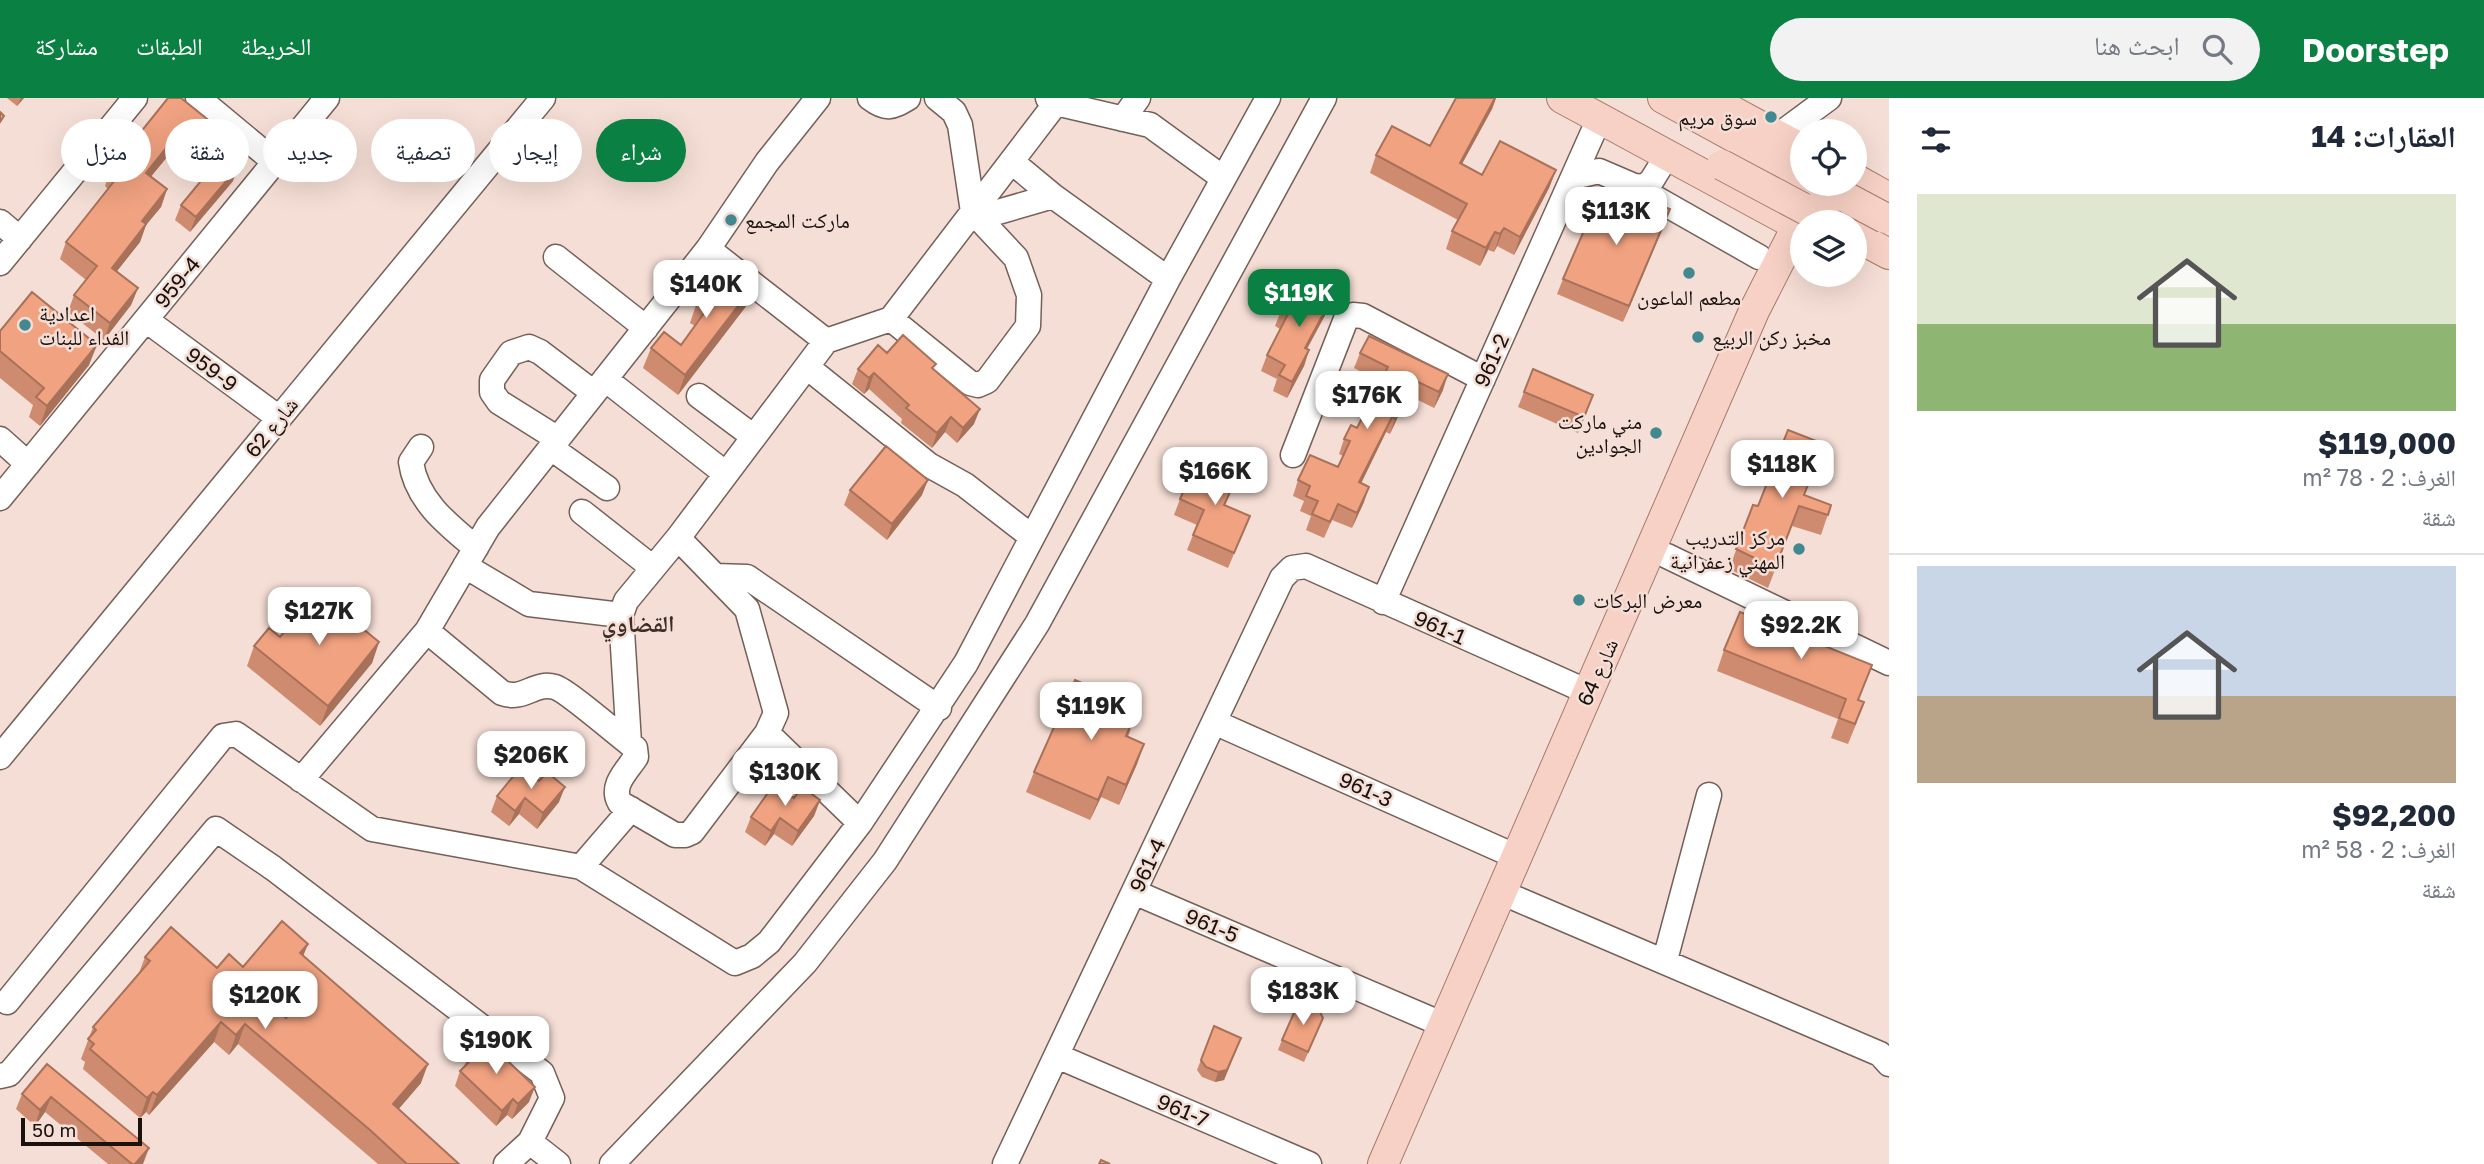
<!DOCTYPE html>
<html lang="ar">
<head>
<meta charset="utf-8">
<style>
	body { margin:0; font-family:"Golos Text","Noto Naskh Arabic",sans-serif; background:#f2f2f3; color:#1f2937; direction:rtl; height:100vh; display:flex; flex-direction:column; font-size:26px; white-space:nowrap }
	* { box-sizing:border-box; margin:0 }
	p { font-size:23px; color:#747a83 }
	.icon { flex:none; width:38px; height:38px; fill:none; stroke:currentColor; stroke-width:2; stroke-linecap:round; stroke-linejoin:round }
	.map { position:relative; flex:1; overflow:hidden; direction:ltr }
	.drawer { display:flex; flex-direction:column; background:#fff; width:595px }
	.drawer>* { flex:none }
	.banner { position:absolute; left:21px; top:21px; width:665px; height:63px; direction:rtl; display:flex; gap:14px }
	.tools { position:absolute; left:1790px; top:21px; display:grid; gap:14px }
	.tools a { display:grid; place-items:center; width:77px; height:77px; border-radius:50%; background:#fff; box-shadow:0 7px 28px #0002; font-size:35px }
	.scale { position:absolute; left:21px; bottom:18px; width:121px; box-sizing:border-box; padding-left:7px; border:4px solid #19120f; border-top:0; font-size:19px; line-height:24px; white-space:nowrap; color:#19120f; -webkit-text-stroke:5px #f5ded5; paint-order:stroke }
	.price { position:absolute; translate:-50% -60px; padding:0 16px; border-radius:14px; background:#fff; color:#222; font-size:23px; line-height:46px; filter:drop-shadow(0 2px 4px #0008) }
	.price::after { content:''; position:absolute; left:50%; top:42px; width:21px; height:16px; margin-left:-10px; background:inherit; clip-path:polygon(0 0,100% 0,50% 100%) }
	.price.active { background:#0b8043; color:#fff }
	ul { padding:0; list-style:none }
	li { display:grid; align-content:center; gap:14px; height:371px; padding:0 28px }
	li+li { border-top:2px solid #e0e1e3 }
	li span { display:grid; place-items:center; height:217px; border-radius:0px; color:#555 }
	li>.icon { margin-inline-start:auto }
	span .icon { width:126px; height:126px; fill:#fffc; stroke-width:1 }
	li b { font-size:30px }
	h2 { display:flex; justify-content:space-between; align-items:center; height:84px; padding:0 28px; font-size:30px }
	.pill { padding:0 24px; border-radius:32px; background:#fff; box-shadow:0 7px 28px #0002; font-size:24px; line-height:63px }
	.pill.active { background:#0b8043; color:#fff }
	header { display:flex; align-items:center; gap:42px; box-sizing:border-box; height:98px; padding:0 35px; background:#0b8043; color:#fff }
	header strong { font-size:33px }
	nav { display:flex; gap:38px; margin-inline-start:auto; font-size:24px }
	.search { width:490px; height:63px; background:#f2f2f3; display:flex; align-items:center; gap:18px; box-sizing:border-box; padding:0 24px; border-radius:38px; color:#747a83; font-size:26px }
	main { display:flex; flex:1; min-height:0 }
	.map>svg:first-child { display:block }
</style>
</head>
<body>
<header>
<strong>Doorstep</strong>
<div class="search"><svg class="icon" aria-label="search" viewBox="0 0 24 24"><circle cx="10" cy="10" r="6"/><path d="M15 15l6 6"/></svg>ابحث هنا</div>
<nav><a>الخريطة</a><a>الطبقات</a><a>مشاركة</a></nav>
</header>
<main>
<section class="drawer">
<h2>العقارات: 14<svg class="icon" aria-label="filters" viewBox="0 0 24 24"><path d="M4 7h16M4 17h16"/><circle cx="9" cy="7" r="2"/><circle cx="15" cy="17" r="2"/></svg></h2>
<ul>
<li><span style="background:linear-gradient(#dfe7d0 60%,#8fb573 0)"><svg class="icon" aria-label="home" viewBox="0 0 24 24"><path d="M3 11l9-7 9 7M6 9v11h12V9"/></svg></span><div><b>$119,000</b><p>الغرف: 2 · 78 m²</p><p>شقة</p></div></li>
<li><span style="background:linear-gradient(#c9d6e8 60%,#b9a48a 0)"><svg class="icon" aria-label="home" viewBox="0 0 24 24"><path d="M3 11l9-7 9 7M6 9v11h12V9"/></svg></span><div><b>$92,200</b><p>الغرف: 2 · 58 m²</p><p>شقة</p></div></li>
</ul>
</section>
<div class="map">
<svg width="1889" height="1066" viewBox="0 0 1889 1066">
	<rect width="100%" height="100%" fill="#f5ded5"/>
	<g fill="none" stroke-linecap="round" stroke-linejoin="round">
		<g stroke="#746058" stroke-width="27">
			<path id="minor" d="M198,0L275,64
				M870,0C886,12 891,10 908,0
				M1048,0L1056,5L1150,27L1223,80
				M1123,21L1138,0
				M1779,37L1829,0
				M1012,64L1053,98L1168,181
				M1573,79L1599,73L1634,88L1759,159
				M1634,88L1645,89L1652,82L1668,56
				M975,116L998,114L1053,98
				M0,124L20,141
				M708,151L826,243
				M556,159L646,230
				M0,165L135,0
				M891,221L970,285L978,287L987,283L1028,228L1029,197L1016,160L973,114L960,27L954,14L937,0
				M146,222L279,320
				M807,269L929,367L965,387L1032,439
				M605,281L726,376
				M699,298L754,339
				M0,341L28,366
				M558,341L499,304L492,294V282L511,255L529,249L540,254L594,295
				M421,349L411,364C416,402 448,427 476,450
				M551,350L607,390
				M1293,357L1346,221L1353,217L1363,218L1483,281
				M0,400L327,0
				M582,414L653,470
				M678,440L747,511L776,615L767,635L860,725
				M1667,458L1889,565
				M465,468L529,506L621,517
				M715,478L747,479L939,610
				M1383,504L1599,21
				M427,533L502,595C525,603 534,583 555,589C566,592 616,635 629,645L635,650L636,659C626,674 610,688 620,705L675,737H685L692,734L767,635
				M1214,624L1517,759
				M629,645L621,517L626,503L678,440L826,243L891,221L1056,5
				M0,659L543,0
				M301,682L427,533L488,429L708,151L767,64L818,0
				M581,769L631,711
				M1134,794L1444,927
				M1517,801L1880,956L1889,966
				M1665,862L1709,697
				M7,904L223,638L236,636L372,731L581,769L735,865L752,858L769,844L860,725L966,565L1168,181L1268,0
				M1057,958L1309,1066
				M0,978L9,976L216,731L273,770L542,975L552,1000L530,1044L506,1066
				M530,1044L558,1066
				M612,1066L805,865L885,763L1037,526L1324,0
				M1005,1066L1282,480L1292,470L1306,468L1588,594"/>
		</g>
		<g stroke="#a57a6d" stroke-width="32">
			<path id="major" d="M1562,0L1802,130
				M1663,0L1802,76
				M1708,0L1802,51
				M1855,81L1889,100
				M1855,138L1889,156
				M1383,1066L1754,213L1817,89"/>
		</g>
		<use href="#minor" stroke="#fff" stroke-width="24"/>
		<use href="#major" stroke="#f7d1c5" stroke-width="30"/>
		<g stroke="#a57a6d" stroke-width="32" stroke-linecap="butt">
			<path id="major-bridge" d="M1722,67L1829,124
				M1821,86L1885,120"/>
		</g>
		<use href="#major-bridge" stroke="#f7d1c5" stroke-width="30"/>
	</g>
	<path fill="#ce8b6f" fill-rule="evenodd" d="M7,0H24L17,8Z
		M168,0L217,29L211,46L197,64L177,47L151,78L167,91L161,109L146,127L140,144L117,173L138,190L131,207L104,242L68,214L74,197L86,182L60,161L66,144L108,91L105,88L111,71Z
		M1456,0H1496L1492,11L1462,66L1482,77L1556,72L1549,90L1514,157L1497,148L1494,154L1488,152L1480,168L1446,151L1452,133L1458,122L1370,75L1376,57L1430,48Z
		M233,83L190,134L175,122L181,107Z
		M1664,127L1623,224L1557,196L1563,181Z
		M1335,194L1329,210L1307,251L1309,252L1304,268L1287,300L1273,293L1277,281L1261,273L1267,257L1280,231L1275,228L1281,213Z
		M697,204L747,207L678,297L643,270L651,250L681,247L695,228L690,225Z
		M0,233L89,267L40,328L29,319L33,307L0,280Z
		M887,255L934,271L974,326L957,345L945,334L932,350L901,325L902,321L869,291L864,296L852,286L858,271Z
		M1360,255L1443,292L1434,310L1408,297L1390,336L1386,334L1361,385L1364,404L1352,430L1332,422L1324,440L1306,432L1311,418L1300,413L1304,403L1293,398L1298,382L1338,369L1343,358L1339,356L1344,341L1357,330L1381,284L1354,270Z
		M1524,294L1588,312L1578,335L1518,309Z
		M1824,346L1804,397L1831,407L1821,437L1792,428L1768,490L1729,471L1753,407L1758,408Z
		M1237,379L1225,407L1250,418L1228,470L1187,452L1197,427L1174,417L1180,401Z
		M850,392L922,397L887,442L844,407Z
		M311,502L379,544L372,565L320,628L247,568L254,548L280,539L286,532L280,527L288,507Z
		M1724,552L1858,602L1857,624L1848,646L1831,640L1838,621L1717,573Z
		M1131,631L1128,639L1144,646L1137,666L1119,707L1101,699L1090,722L1026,694L1034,674Z
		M539,683L559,704L537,731L519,716L509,728L491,714L497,698Z
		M794,700L820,702L814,718L792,748L774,736L765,748L745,734L751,719Z
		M303,857L421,985L398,1011L459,1066H378L238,946L229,957L214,944L149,1017L146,1014L140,1020L83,971L85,964L81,961L93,929L139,875L145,859L217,870L243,869ZM282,898L295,909L286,920L273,909Z
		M1323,920L1304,964L1278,952L1282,942Z
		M1214,928L1237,950L1224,982L1215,984L1202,979L1197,972Z
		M468,957L529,1004L512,1021L507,1017L496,1028L455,988L460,973L464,969Z
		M47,966L143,1066H108L45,1014L35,1028L16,1011L22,996Z"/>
	<path fill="#a8715a" d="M21,0H24L17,8Z
		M1495,0H1496L1492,11L1453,82L1460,65Z
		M183,29L177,47L140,92L146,75Z
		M217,29L211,46L197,64L204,46Z
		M239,68L233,83L190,134L196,119Z
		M1556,72L1549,90L1514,157L1520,139Z
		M167,91L161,109L146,127L140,144L106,187L112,170L142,123Z
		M1670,111L1664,127L1623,224L1629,208Z
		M1504,130L1497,148L1494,154L1500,136Z
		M1495,134L1488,152L1480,168L1486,150Z
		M754,187L747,207L678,297L685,277Z
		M138,190L131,207L104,242L110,225Z
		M1335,194L1329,210L1299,265L1305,250Z
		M97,247L89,267L40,328L47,308Z
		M1309,252L1304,268L1287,300L1292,284Z
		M874,275L869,291L864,296L869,280Z
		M1448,276L1443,292L1434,310L1439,294Z
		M1414,282L1408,297L1390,336L1395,321Z
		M980,311L974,326L957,345L963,330Z
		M951,319L945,334L932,350L937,335Z
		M1392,319L1386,334L1354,400L1359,384Z
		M928,382L922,397L887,442L892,426Z
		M1369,389L1364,404L1352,430L1357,415Z
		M379,544L372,565L320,628L328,608Z
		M1144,646L1137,666L1119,707L1126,687Z
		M1108,679L1101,699L1090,722L1098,702Z
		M565,689L559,704L537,731L543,715Z
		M525,700L519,716L509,728L515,713Z
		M820,702L814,718L792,748L798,733Z
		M780,720L774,736L765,748L771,733Z
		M308,846L300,866V855Z
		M290,878L282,898L259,924L267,904Z
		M221,924L214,944L149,1017L157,997Z
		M245,926L238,946L229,957L236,937Z
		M1237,950L1224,982L1215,984L1218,974Z
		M428,966L421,985L386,1026L393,1006Z
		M535,989L529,1004L512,1021L518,1006Z
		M153,994L146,1014L140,1020L147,1000Z
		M51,999L45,1014L35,1028L40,1012Z
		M513,1001L507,1017L496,1028L502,1013Z
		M149,1050L143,1066H135Z"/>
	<path fill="#f0a281" stroke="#a8715a" stroke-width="2" fill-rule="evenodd" d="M168,0H181L217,29L204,46L183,29L146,75L167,91L142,123L146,126L112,170L138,190L110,225L74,197L97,168L66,144L119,77L111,71Z
		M1456,0H1495L1460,65L1482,77L1500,43L1556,72L1520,139L1504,130L1500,136L1495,134L1486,150L1452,133L1467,106L1376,57L1392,28L1430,48Z
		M0,14L4,18L0,24Z
		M224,55L239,68L196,119L181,107Z
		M1602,91L1646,110L1649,103L1670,111L1629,208L1563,181Z
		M727,166L754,187L685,277L651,250L664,234L681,247L707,211L697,204Z
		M1314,183L1335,194L1305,250L1309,252L1292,284L1279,277L1285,267L1267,257L1288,216L1281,213L1288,199L1302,206Z
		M32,194L97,247L47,308L36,299L44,290L0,253V233Z
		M903,237L936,266L932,270L980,311L963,330L951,319L937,335L906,310L909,307L874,275L869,280L858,271L878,247L887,255Z
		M1369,238L1448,276L1439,294L1414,282L1395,321L1392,319L1359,384L1369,389L1357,415L1338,406L1330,424L1312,416L1318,403L1306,398L1310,388L1298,382L1310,357L1338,369L1350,343L1344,341L1351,327L1357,330L1388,269L1360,255Z
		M1533,271L1593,297L1584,319L1524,294Z
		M1788,332L1824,346L1804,397L1831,407L1828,417L1799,408L1775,470L1736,451L1753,407L1758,408Z
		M886,348L928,382L892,426L850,392Z
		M1197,362L1237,379L1224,407L1250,418L1234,455L1193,437L1204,412L1180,401Z
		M300,493L311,502L318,494L379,544L328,608L254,548L269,530L280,539L299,516L288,507Z
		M1740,514L1872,567L1858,602L1864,604L1855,626L1839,620L1846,601L1724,552Z
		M1075,582L1138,610L1126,638L1144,646L1126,687L1108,679L1098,702L1034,674Z
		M521,669L539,683L547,674L565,689L543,715L525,700L515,713L497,698Z
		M774,686L794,700L802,689L820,702L798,733L780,720L771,733L751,719Z
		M282,823L308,846L300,855L428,966L393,1006L459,1066H407L370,1032L245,926L236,937L221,924L157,997L153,994L147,1000L90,951L94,946L88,941L96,932L93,929L150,863L145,859L171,829L217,870L229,856L243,869ZM290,878L308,894L286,920L267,904Z
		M1306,907L1319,912L1323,920L1308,954L1282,942L1297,908Z
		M1214,928L1241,940L1227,972L1218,974L1206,969L1201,962Z
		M485,941L535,989L518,1006L513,1001L502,1013L460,973L472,961L468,957Z
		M47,966L149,1050L135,1066H132L51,999L40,1012L22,996Z
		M1101,1062L1110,1066H1099Z"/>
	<g fill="#418890" stroke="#f5ded5" stroke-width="2.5">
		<circle cx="1771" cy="19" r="7"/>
		<circle cx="731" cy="122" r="7"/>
		<circle cx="1689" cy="175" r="7"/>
		<circle cx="25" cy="227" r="7"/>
		<circle cx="1698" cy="239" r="7"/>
		<circle cx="1656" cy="335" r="7"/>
		<circle cx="1799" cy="451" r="7"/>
		<circle cx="1579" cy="502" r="7"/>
	</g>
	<g text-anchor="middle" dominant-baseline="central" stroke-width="5" stroke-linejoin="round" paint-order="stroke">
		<g font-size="21" fill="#19120f" stroke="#f5ded5" text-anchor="start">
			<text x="1757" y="19" text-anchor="end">سوق مريم</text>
			<text x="745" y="122">ماركت المجمع</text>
			<text x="1689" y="199" text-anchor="middle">مطعم الماعون</text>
			<text x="39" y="215">اعدادية<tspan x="39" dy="24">الفداء للبنات</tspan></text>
			<text x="1712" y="239">مخبز ركن الربيع</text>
			<text x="1642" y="323" text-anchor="end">مني ماركت<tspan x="1642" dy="24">الجوادين</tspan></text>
			<text x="1785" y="439" text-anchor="end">مركز التدريب<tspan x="1785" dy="24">المهني زعفرانية</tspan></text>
			<text x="1593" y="502">معرض البركات</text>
		</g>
		<g font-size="21" fill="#19120f" stroke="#f5ded5">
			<text transform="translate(177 184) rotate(-51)">959-4</text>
			<text transform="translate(1491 262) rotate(-66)">961-2</text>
			<text transform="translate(212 271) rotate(37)">959-9</text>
			<text transform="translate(271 329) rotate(-51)">شارع 62</text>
			<text transform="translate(1440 529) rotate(24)">961-1</text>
			<text transform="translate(1597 574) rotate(-66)">شارع 64</text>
			<text transform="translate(1366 691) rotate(24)">961-3</text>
			<text transform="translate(1147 767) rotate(-65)">961-4</text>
			<text transform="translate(1212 827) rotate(23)">961-5</text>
			<text transform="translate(1183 1012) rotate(23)">961-7</text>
		</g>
		<g font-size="23" font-weight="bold" fill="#3e2d27" stroke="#f5ded5">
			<text x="638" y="525">القضاوي</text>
		</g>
	</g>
</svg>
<div class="tools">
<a><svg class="icon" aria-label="locate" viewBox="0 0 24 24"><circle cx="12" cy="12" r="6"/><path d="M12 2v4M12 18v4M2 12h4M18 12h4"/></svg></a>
<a><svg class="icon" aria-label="layers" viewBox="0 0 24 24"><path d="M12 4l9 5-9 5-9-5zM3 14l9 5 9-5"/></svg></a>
</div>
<div class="scale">50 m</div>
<b class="price" style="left:1616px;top:149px">$113K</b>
<b class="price" style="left:706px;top:222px">$140K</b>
<b class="price active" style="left:1299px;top:231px">$119K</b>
<b class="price" style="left:1367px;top:333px">$176K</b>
<b class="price" style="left:1782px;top:402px">$118K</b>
<b class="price" style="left:1215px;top:409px">$166K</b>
<b class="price" style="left:319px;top:549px">$127K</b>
<b class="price" style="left:1801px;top:563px">$92.2K</b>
<b class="price" style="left:1091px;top:644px">$119K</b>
<b class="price" style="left:531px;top:693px">$206K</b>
<b class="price" style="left:785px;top:710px">$130K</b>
<b class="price" style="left:1303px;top:929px">$183K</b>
<b class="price" style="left:265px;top:933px">$120K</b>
<b class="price" style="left:496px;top:978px">$190K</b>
<div class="banner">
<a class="pill active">شراء</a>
<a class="pill">إيجار</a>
<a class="pill">تصفية</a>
<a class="pill">جديد</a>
<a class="pill">شقة</a>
<a class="pill">منزل</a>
</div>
</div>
</main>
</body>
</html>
